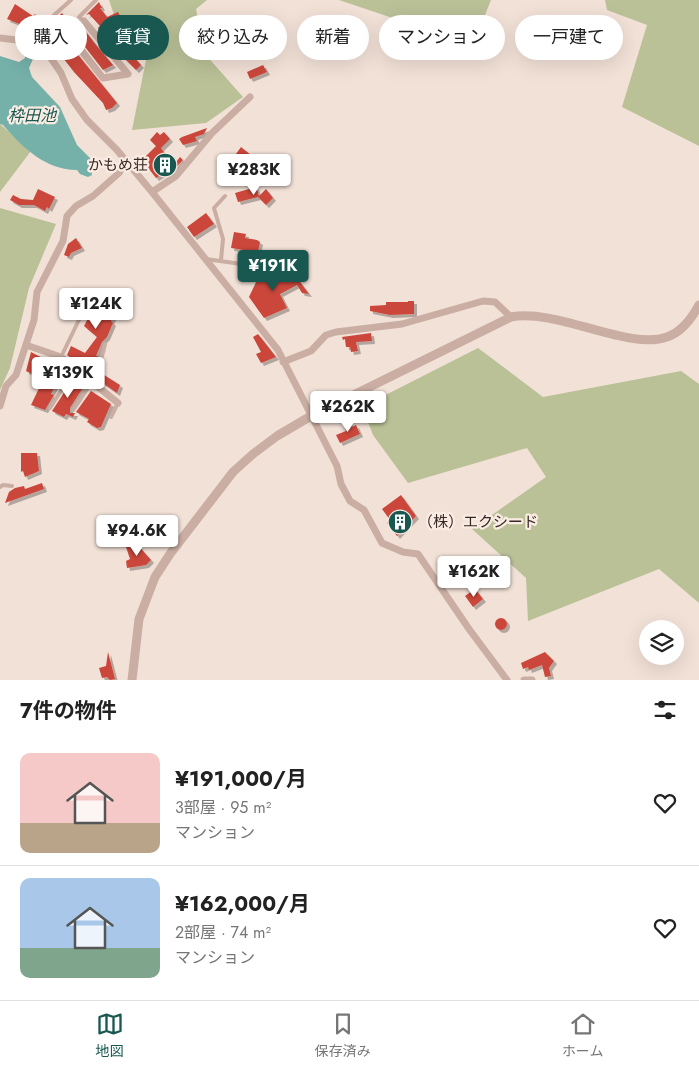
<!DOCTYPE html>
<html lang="ja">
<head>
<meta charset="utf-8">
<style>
	body { margin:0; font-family:Jost,"Noto Sans JP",sans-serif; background:#f6f6f6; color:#222; height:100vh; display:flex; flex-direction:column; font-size:19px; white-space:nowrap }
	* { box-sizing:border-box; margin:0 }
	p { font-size:16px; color:#767676 }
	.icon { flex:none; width:28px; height:28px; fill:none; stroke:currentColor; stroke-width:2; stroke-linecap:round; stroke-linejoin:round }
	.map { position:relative; height:680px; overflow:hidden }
	.sheet { display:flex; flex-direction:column; background:#fff; flex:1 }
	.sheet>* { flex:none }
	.banner { position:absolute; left:15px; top:15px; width:670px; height:45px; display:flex; gap:10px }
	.buttons { position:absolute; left:639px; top:620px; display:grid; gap:10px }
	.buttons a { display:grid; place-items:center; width:45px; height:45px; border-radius:50%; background:#fff; box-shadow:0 5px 20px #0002; font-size:25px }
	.price { position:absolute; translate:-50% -42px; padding:0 11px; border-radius:5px; background:#fff; color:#222; font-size:16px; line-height:32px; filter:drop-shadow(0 1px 2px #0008) }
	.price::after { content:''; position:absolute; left:50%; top:30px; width:15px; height:11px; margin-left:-8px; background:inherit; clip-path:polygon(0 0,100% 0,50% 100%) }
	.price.current { background:#195851; color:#fff }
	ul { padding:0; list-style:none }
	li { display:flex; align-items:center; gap:15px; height:125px; padding:0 20px }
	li+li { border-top:1px solid #e0e0e0 }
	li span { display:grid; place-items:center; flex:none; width:140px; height:100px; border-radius:10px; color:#555 }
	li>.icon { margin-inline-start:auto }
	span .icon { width:60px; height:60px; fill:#fffc; stroke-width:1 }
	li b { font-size:21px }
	h2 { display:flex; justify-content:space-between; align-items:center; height:60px; padding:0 20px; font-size:21px }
	.pill { padding:0 18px; border-radius:22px; background:#fff; box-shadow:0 5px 20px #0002; font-size:18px; line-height:45px }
	.pill.current { background:#195851; color:#fff }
	.tab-bar { display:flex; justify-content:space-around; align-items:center; height:70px; border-top:1px solid #e0e0e0; background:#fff; font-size:14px; color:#767676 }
	.tab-bar a { display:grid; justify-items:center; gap:2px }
	.tab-bar .current { color:#195851 }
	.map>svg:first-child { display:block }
</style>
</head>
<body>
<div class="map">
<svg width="699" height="680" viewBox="0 0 699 680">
	<defs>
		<filter id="shadow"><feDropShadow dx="3" dy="3" stdDeviation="0" flood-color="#0004"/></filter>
	</defs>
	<rect width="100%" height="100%" fill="#f2e1d7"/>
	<path fill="#bac197" d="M109,0H207L196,9L205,54L243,97L206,123L132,130L150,40L123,41Z
		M339,0H491L473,45Z
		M605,0H699V146L622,107L647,25L607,10Z
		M0,124L31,151L0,192Z
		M0,208L56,224L29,288L10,368L0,390Z
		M478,348L543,397L681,371L699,384V603L659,569L528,621L526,578L472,529L546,477L527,448L408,483L373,435L362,407Z"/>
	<path fill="#75b0a9" d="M26,54L33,59L29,68L32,77L60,107L77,145L90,158L92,175L88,177L80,174L77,170C46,170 23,148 3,125L0,124V56L19,62L25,58Z"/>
	<path fill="#cc463b" filter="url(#shadow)" d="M99,2L102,8H100L107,17L118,12L121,18L109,23L115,30L105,37L98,28L100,26L89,14L86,15Z
		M15,4L33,16L35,14L41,22L33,29L26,20L22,25L7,19Z
		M62,13L68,21L55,30L52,22Z
		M46,27L52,36L42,42L35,39Z
		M83,28L96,45L113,65L103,70L75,34Z
		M66,40L117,103L112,108L106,110L103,103L74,72L56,49L53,51L52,49L59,44L63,46L61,43Z
		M120,41L141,65L136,70L113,47Z
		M263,65L267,72L250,79L247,72Z
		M207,128L204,134L195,137L197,141L183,145L179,139L182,137Z
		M157,132L160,135L164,132L170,139L161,148L173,166L180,157L183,160L174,170L169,174V170L156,178L142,160L156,146L150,140Z
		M241,147L251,155L249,159L246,164L241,160L235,167L230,162Z
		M256,187L259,196L266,189L273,198L266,205L258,197L238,202L235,193Z
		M38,189L55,197L49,209L47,207L45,211L34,205H19L10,200L13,195L21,199L33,200Z
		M206,213L214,224L194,237L187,227Z
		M234,232L246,234L245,238L257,240L260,242L258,252L231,248Z
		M76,238L82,248L71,253L69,257L64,255L68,244Z
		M284,268L289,277L294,274L309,294L302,293L297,285L280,294L287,308L264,318L249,297L257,280L254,277L259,276V272L266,278Z
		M102,292L109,296L106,308L117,310L111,321L113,323L107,337L102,342L96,356H98L94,366L79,359H72L67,355L71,346L85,353L97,337L84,326Z
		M408,301H414V314L390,315L370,311V306L386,305V302H408Z
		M371,333L372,341L356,342L358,351L351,352L350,347H346L345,339L343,340L342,337Z
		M258,334L276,357L261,363L256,354L261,352L253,337Z
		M31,352L56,365L51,378L57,382L51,394L54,395L45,410L31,405L41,384L34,380L36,376L26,371Z
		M101,373L120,385L117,393L97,379Z
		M73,379L84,386L70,408V413H75L73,417L66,414L64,417L52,411Z
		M91,391L111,404L101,427L97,428L87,422L89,419L76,412Z
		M349,421L352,427L356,425L360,434L340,443L336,435L346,431L343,424Z
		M21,453H37L39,471L25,477L23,471L21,472Z
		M42,483L44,489L5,503L9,492L15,488L24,486L25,489Z
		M401,495L416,516L397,536L387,523L390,520L382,509Z
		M136,543L151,560L146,565L127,568L126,561L130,559L126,547Z
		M475,589L483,599L473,607L465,596Z
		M495 624a6 6 0 1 1 12 0a6 6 0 1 1-12 0Z
		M108,652L115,679L110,680L107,677L102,678L99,668L106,666Z
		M545,652L554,661L549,668L551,676L545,677L542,665L529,670L528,667L523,669L521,663Z"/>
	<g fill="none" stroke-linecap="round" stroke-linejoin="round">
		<path stroke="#caaea3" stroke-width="4" d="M84,21L79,17L96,0
			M25,41L71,0
			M206,259L241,264L256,274
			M221,260L223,239L214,208L225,196
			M61,357L93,291
			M50,408L74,370
			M73,410C88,389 100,369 105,344
			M111,417L118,403
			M0,487L3,485L12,486"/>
		<path stroke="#caaea3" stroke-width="7" d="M0,38L25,41L44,48L61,73L72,99L87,120L117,150L152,192L278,350L337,466L341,484L350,501L364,510L382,543L403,552L418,554L469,629L507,680
			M44,48L84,21L128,74L103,78L66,31
			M152,192L176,176L212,133L250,97
			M26,345L61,357L118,403
			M283,362L311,351L326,335L336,332L402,324L483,301L495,302L511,317
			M0,406L6,386L16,375L34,320L37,292L63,241L67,216L76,206L93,196L119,173L126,161
			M524,680H532"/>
		<path stroke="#caaea3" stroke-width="9" d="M132,680L139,619L155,577L170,554L233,472L253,454L277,436L311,416L511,317C557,308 629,351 667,337C682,332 692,318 699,305"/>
	</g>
	<defs>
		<g id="building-disc" transform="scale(1.25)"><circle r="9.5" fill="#195851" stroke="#faece3"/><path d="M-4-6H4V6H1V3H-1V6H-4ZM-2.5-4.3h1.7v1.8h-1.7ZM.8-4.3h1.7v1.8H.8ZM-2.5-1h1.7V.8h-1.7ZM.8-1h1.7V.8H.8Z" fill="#fff"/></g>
	</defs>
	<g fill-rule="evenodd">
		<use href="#building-disc" x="165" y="165"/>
		<use href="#building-disc" x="400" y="522"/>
	</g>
	<g text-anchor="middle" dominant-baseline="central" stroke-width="4.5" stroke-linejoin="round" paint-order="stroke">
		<g font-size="15" fill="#352825" stroke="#faece3" text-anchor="end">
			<text x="148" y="165">かもめ荘</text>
			<text x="418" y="522" text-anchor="start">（株）エクシード</text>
		</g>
		<g font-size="16" font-style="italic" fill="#195851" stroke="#faece3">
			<text x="32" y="115">枠田池</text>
		</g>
	</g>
</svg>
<div class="buttons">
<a><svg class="icon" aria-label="layers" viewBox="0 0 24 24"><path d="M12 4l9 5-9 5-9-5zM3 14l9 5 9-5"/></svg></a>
</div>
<b class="price" style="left:254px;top:196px">¥283K</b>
<b class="price current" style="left:273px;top:292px">¥191K</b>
<b class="price" style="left:96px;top:330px">¥124K</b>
<b class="price" style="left:68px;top:399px">¥139K</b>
<b class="price" style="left:348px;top:433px">¥262K</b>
<b class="price" style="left:137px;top:557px">¥94.6K</b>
<b class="price" style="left:474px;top:598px">¥162K</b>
<div class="banner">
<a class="pill">購入</a>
<a class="pill current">賃貸</a>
<a class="pill">絞り込み</a>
<a class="pill">新着</a>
<a class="pill">マンション</a>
<a class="pill">一戸建て</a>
</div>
</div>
<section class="sheet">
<h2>7件の物件<svg class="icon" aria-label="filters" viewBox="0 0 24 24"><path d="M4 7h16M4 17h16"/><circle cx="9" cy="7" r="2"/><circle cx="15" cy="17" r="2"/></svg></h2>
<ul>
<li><span style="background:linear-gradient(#f6c9c9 70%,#b9a48a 0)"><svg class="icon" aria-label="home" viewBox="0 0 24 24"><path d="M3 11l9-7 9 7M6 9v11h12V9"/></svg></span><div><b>¥191,000/月</b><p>3部屋 · 95 m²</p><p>マンション</p></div><svg class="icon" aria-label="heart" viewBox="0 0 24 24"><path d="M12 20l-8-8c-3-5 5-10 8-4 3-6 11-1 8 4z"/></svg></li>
<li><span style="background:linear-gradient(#a9c7e8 70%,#7fa58c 0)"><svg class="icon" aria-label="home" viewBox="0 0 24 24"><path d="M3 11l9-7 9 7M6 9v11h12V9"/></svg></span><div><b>¥162,000/月</b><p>2部屋 · 74 m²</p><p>マンション</p></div><svg class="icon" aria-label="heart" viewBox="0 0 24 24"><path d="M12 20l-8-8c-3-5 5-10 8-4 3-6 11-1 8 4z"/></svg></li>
</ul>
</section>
<nav class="tab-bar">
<a class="current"><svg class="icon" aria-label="map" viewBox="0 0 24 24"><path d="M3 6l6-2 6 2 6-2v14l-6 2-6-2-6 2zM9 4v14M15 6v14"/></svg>地図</a>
<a><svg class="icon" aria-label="saved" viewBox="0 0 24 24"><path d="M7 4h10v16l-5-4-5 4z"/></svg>保存済み</a>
<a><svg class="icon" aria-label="home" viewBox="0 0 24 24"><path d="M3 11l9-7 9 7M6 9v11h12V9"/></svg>ホーム</a>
</nav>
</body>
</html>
